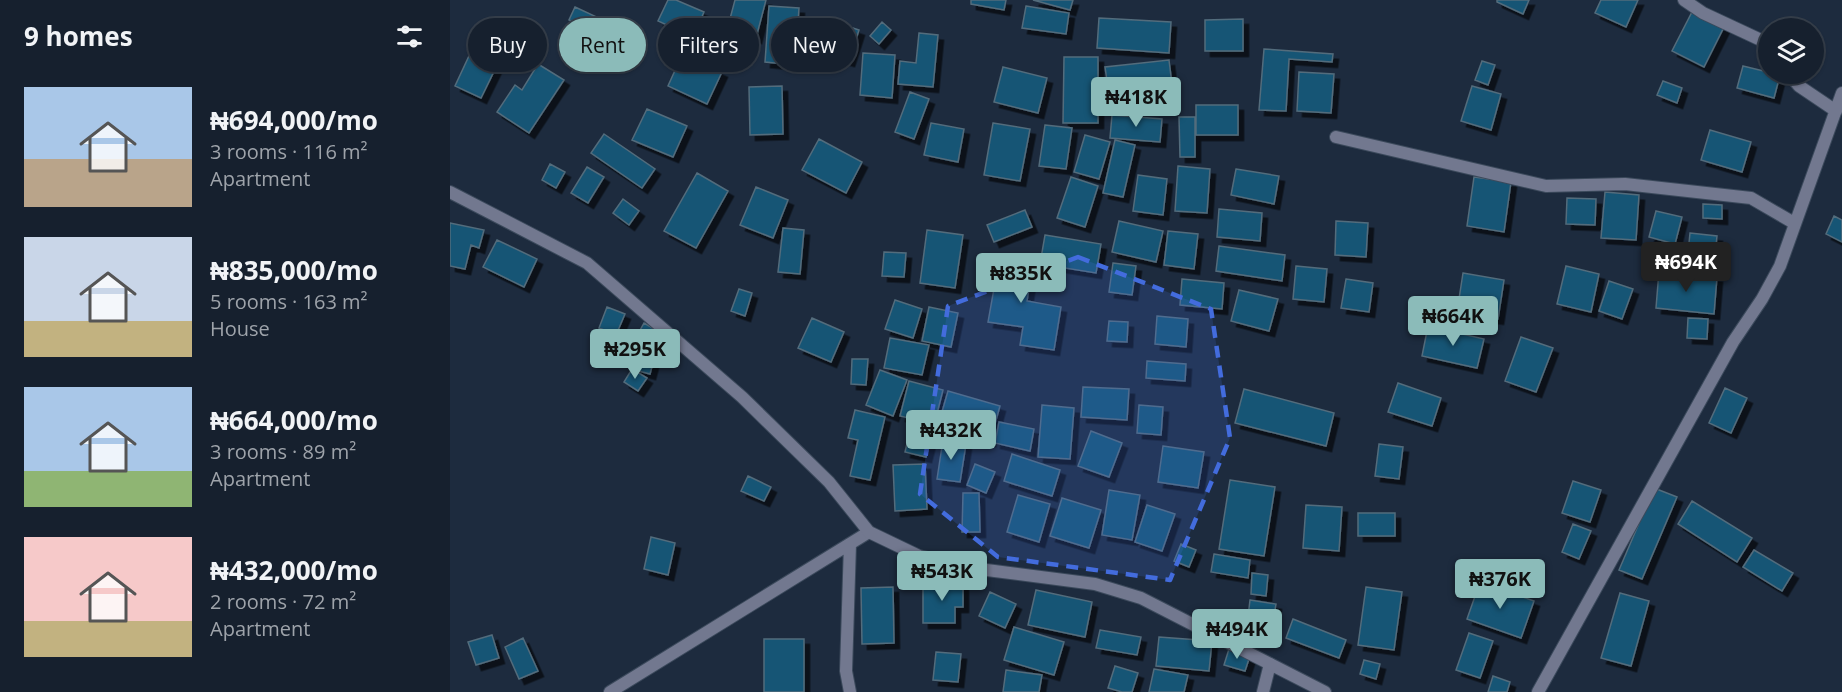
<!DOCTYPE html>
<html lang="en">
<head>
<meta charset="utf-8">
<style>
	body { margin:0; font-family:"Open Sans",sans-serif; background:#232d3a; color:#f1f3f6; height:100vh; display:flex; flex-direction:column; font-size:22px; white-space:nowrap }
	* { box-sizing:border-box; margin:0 }
	p { font-size:20px; color:#9ea3aa }
	.icon { flex:none; width:33px; height:33px; fill:none; stroke:currentColor; stroke-width:2; stroke-linecap:round; stroke-linejoin:round }
	.map { position:relative; flex:1; overflow:hidden }
	.panel { display:flex; flex-direction:column; background:#16202e; width:450px }
	.panel>* { flex:none }
	.guide { position:absolute; left:18px; top:18px; width:570px; height:54px; display:flex; gap:12px }
	.controls { position:absolute; left:1308px; top:18px; display:grid; gap:12px }
	.controls a { display:grid; place-items:center; width:66px; height:66px; border-radius:50%; background:#16202e; box-shadow:0 2px 4px #0004,0 0 0 2px #353e4a; font-size:30px }
	.price { position:absolute; translate:-50% -51px; padding:0 14px; border-radius:6px; background:#8bbbb9; color:#111; font-size:20px; line-height:39px; filter:drop-shadow(0 2px 3px #0008) }
	.price::after { content:''; position:absolute; left:50%; top:36px; width:18px; height:14px; margin-left:-9px; background:inherit; clip-path:polygon(0 0,100% 0,50% 100%) }
	.price.on { background:#222; color:#fff }
	ul { padding:0; list-style:none }
	li { display:flex; align-items:center; gap:18px; height:150px; padding:0 24px }
	li span { display:grid; place-items:center; flex:none; width:168px; height:120px; border-radius:0px; color:#555 }
	li>.icon { margin-inline-start:auto }
	span .icon { width:72px; height:72px; fill:#fffc; stroke-width:1 }
	li b { font-size:26px }
	h2 { display:flex; justify-content:space-between; align-items:center; height:72px; padding:0 24px; font-size:26px }
	.pill { padding:0 21px; border-radius:27px; background:#16202e; box-shadow:0 2px 4px #0004,0 0 0 2px #353e4a; font-size:21px; line-height:54px }
	.pill.on { background:#8bbbb9; color:#111 }
	main { display:flex; flex:1; min-height:0 }
	.map>svg:first-child { display:block }
</style>
</head>
<body>
<main>
<section class="panel">
<h2>9 homes<svg class="icon" aria-label="filters" viewBox="0 0 24 24"><path d="M4 7h16M4 17h16"/><circle cx="9" cy="7" r="2"/><circle cx="15" cy="17" r="2"/></svg></h2>
<ul>
<li><span style="background:linear-gradient(#a9c7e8 60%,#b9a48a 0)"><svg class="icon" aria-label="home" viewBox="0 0 24 24"><path d="M3 11l9-7 9 7M6 9v11h12V9"/></svg></span><div><b>₦694,000/mo</b><p>3 rooms · 116 m²</p><p>Apartment</p></div></li>
<li><span style="background:linear-gradient(#c9d6e8 70%,#c2b280 0)"><svg class="icon" aria-label="home" viewBox="0 0 24 24"><path d="M3 11l9-7 9 7M6 9v11h12V9"/></svg></span><div><b>₦835,000/mo</b><p>5 rooms · 163 m²</p><p>House</p></div></li>
<li><span style="background:linear-gradient(#a9c7e8 70%,#8fb573 0)"><svg class="icon" aria-label="home" viewBox="0 0 24 24"><path d="M3 11l9-7 9 7M6 9v11h12V9"/></svg></span><div><b>₦664,000/mo</b><p>3 rooms · 89 m²</p><p>Apartment</p></div></li>
<li><span style="background:linear-gradient(#f6c9c9 70%,#c2b280 0)"><svg class="icon" aria-label="home" viewBox="0 0 24 24"><path d="M3 11l9-7 9 7M6 9v11h12V9"/></svg></span><div><b>₦432,000/mo</b><p>2 rooms · 72 m²</p><p>Apartment</p></div></li>
</ul>
</section>
<div class="map">
<svg width="1392" height="692" viewBox="0 0 1392 692">
	<defs>
		<filter id="shadow"><feDropShadow dx="5.5" dy="5.5" stdDeviation="0" flood-color="#0009"/></filter>
	</defs>
	<rect width="100%" height="100%" fill="#1d2b3e"/>
	<path fill="#185474" stroke="#526c7c" stroke-width="1.5" filter="url(#shadow)" d="M218,0H226L254,12L243,37L208,21Z
		M285,0H316L306,38L277,30Z
		M521,0H556L554,10L521,4Z
		M583,0H623L620,10Z
		M1047,0H1079L1073,14L1047,2Z
		M1151,0H1188L1176,27L1145,13Z
		M319,6L349,8L345,65L315,62Z
		M576,6L619,13L616,34L572,28Z
		M125,7L151,19L145,32L119,20Z
		M1243,10L1275,25L1254,67L1222,51Z
		M649,18L721,22L719,53L647,48Z
		M375,19L409,30L399,61L365,51Z
		M793,19V51H755V20Z
		M432,22L441,30L429,44L420,36Z
		M469,33L488,35L483,87L448,84L450,61L466,63Z
		M26,41L53,53L31,98L5,86Z
		M814,49L883,54L882,62L839,59L836,111L809,110Z
		M413,53L445,55L442,98L410,95Z
		M232,55L272,72L257,104L218,86Z
		M614,57H648V123H613Z
		M719,60L723,93L660,101L655,67Z
		M1032,61L1045,65L1038,85L1025,80Z
		M88,64L114,80L79,133L47,112L65,85L72,90Z
		M1293,66L1330,75L1324,98L1287,88Z
		M553,67L597,78L588,113L544,102Z
		M849,72L884,74L881,113L847,111Z
		M1213,81L1232,88L1227,103L1207,95Z
		M332,86L333,134L300,135L299,87Z
		M1022,86L1051,94L1041,130L1011,121Z
		M460,92L479,99L464,139L445,132Z
		M746,105H788V135H746Z
		M197,109L237,126L223,157L182,140Z
		M662,115L712,119L710,142L660,138Z
		M729,117H745V157H730Z
		M481,123L514,129L508,162L474,155Z
		M543,123L580,129L570,181L534,175Z
		M595,125L622,128L616,169L589,166Z
		M1260,130L1301,142L1292,172L1251,160Z
		M154,134L205,169L192,188L141,153Z
		M635,135L660,142L649,179L624,172Z
		M369,139L412,162L396,193L352,170Z
		M665,140L685,145L673,197L653,193Z
		M100,164L115,172L106,188L92,180Z
		M728,166L760,169L757,213L725,211Z
		M137,167L154,177L138,203L121,193Z
		M786,169L829,176L824,204L781,195Z
		M247,173L278,191L246,248L214,231Z
		M688,175L717,179L713,215L683,211Z
		M621,177L648,186L635,227L607,218Z
		M1024,177L1061,182L1054,232L1017,226Z
		M306,187L338,200L323,238L290,225Z
		M1155,192L1189,195L1186,240L1151,238Z
		M1117,198L1146,199L1145,225L1116,224Z
		M173,199L189,211L179,225L163,213Z
		M1253,204L1272,205V219L1253,218Z
		M769,209L812,213L810,241L767,237Z
		M575,210L582,227L544,242L537,225Z
		M1206,211L1232,217L1225,244L1199,237Z
		M1384,216L1392,220V242L1376,234Z
		M669,221L713,231L706,262L662,252Z
		M886,221L918,223L916,257L885,255Z
		M0,223L34,230L29,248L21,245L15,269L0,266Z
		M333,228L354,230L350,274L328,272Z
		M477,230L513,235L505,288L470,283Z
		M718,231L748,234L744,269L714,265Z
		M1240,233L1267,236L1265,255L1238,253Z
		M595,235L651,244L646,273L590,264Z
		M47,240L87,259L74,287L33,267Z
		M769,246L835,255L832,281L766,271Z
		M434,252L456,253L454,277L432,276Z
		M545,257L583,263L577,301L611,307L604,350L570,345L573,327L538,322L545,283L532,281L534,267L543,269Z
		M663,263L686,266L682,295L659,292Z
		M846,266L877,269L874,302L843,299Z
		M1116,266L1149,274L1141,312L1107,304Z
		M1209,271L1267,277L1264,314L1206,308Z
		M1013,273L1054,280L1048,319L1007,312Z
		M732,279L774,283L772,309L730,305Z
		M896,279L923,283L919,312L891,308Z
		M1159,281L1183,289L1172,319L1149,311Z
		M289,289L302,293L295,316L281,311Z
		M789,290L828,299L819,331L781,321Z
		M445,300L472,309L463,338L435,329Z
		M157,307L175,314L166,335L149,328Z
		M479,307L508,313L501,347L472,341Z
		M707,316L738,319L736,347L705,344Z
		M362,318L394,332L381,362L348,348Z
		M1238,318L1258,319L1257,339L1237,338Z
		M659,321L678,322L677,342L657,341Z
		M194,323L208,331L197,350L183,343Z
		M978,326L1034,339L1027,368L972,356Z
		M1071,337L1103,348L1086,392L1055,381Z
		M440,338L479,345L472,375L434,368Z
		M189,354L204,359L200,374L185,370Z
		M402,359H418L416,385L401,384Z
		M697,361L736,364L735,381L696,378Z
		M182,369L197,378L188,391L174,382Z
		M430,370L457,380L443,416L416,405Z
		M459,381L493,390L476,457L455,452L463,419L450,416Z
		M948,383L991,398L982,426L938,412Z
		M633,387L679,389L677,420L631,417Z
		M1275,388L1297,398L1281,433L1259,423Z
		M794,389L884,413L876,446L785,423Z
		M498,391L550,406L540,441L488,426Z
		M592,405L624,408L620,459L588,457Z
		M689,405L713,407L711,435L687,433Z
		M405,410L435,417L420,480L400,476L408,440L398,438Z
		M549,422L584,429L580,451L545,443Z
		M641,431L672,443L659,477L628,466Z
		M493,440L516,444L510,482L487,479Z
		M929,444L953,447L949,479L925,476Z
		M713,446L754,452L748,488L708,482Z
		M562,454L610,470L602,496L554,481Z
		M475,464L477,509L445,511L443,465Z
		M525,464L545,472L536,493L517,485Z
		M298,476L321,487L314,501L291,491Z
		M780,480L825,487L814,556L769,549Z
		M1123,481L1151,490L1140,522L1112,513Z
		M1204,488L1227,497L1192,579L1169,570Z
		M659,490L690,495L682,540L652,535Z
		M513,493H529L530,532H512Z
		M568,495L600,504L589,542L557,532Z
		M612,498L651,510L639,548L600,536Z
		M1242,501L1302,538L1287,562L1228,524Z
		M697,505L725,514L712,551L685,542Z
		M856,505L892,507L889,551L853,548Z
		M908,513H945V536H908Z
		M1123,524L1141,531L1129,559L1112,552Z
		M201,537L225,543L218,575L194,569Z
		M731,544L746,550L739,567L724,561Z
		M1304,550L1343,573L1332,591L1293,567Z
		M764,554L800,560L798,578L761,572Z
		M802,573L818,575L816,596L801,594Z
		M1030,582L1084,601L1071,638L1017,619Z
		M473,584H513V607H505V623H473Z
		M443,587L444,643L412,644L411,588Z
		M916,587L952,592L944,650L908,645Z
		M586,590L642,602L635,637L578,625Z
		M540,592L566,604L555,628L529,616Z
		M1170,593L1199,601L1181,666L1151,658Z
		M800,600L826,604L823,621L798,617Z
		M843,619L896,640L889,658L836,638Z
		M564,627L614,642L604,675L554,660Z
		M650,630L691,637L687,655L646,648Z
		M1019,633L1043,641L1030,678L1006,670Z
		M42,635L49,658L26,665L18,642Z
		M709,637L762,641L759,671L706,666Z
		M73,638L88,671L69,679L55,647Z
		M314,639H354V692H314Z
		M779,649L800,656L795,671L774,665Z
		M486,652L511,654L508,682L483,680Z
		M914,660L930,664L926,679L910,674Z
		M665,666L688,673L682,692H672L658,688Z
		M704,669L738,675L734,692H699Z
		M556,670L592,675L589,692H553Z
		M1043,676L1060,682L1057,692H1038Z"/>
	<g fill="none" stroke-linecap="round" stroke-linejoin="round">
		<g stroke="#3b495b" stroke-width="14">
			<path id="minor" d="M1234,0L1253,13L1313,41L1318,48
				M1339,74L1349,86L1386,111
				M886,137L1096,186L1175,184L1301,198L1344,223
				M160,692L419,532
				M400,692L396,671L400,544
				M813,692L820,664
				M1088,692L1283,342L1312,299L1330,266L1392,93"/>
		</g>
		<g stroke="#3b495b" stroke-width="14">
			<path id="tertiary" d="M0,192L137,263L292,397L379,482L419,532L469,556L521,568L645,584L691,598L875,692"/>
		</g>
		<use href="#minor" stroke="#72788f" stroke-width="12"/>
		<use href="#tertiary" stroke="#72788f" stroke-width="12"/>
	</g>
	<path fill="#436cdd" fill-opacity="0.2" stroke="#436cdd" stroke-width="4.5" stroke-dasharray="12 8" stroke-linejoin="round" d="M628,257L761,309L780,438L720,580L548,557L470,494L498,306Z"/>
</svg>
<div class="controls">
<a><svg class="icon" aria-label="layers" viewBox="0 0 24 24"><path d="M12 4l9 5-9 5-9-5zM3 14l9 5 9-5"/></svg></a>
</div>
<b class="price" style="left:686px;top:128px">₦418K</b>
<b class="price on" style="left:1236px;top:293px">₦694K</b>
<b class="price" style="left:571px;top:304px">₦835K</b>
<b class="price" style="left:1003px;top:347px">₦664K</b>
<b class="price" style="left:185px;top:380px">₦295K</b>
<b class="price" style="left:501px;top:461px">₦432K</b>
<b class="price" style="left:492px;top:602px">₦543K</b>
<b class="price" style="left:1050px;top:610px">₦376K</b>
<b class="price" style="left:787px;top:660px">₦494K</b>
<div class="guide">
<a class="pill">Buy</a>
<a class="pill on">Rent</a>
<a class="pill">Filters</a>
<a class="pill">New</a>
</div>
</div>
</main>
</body>
</html>
